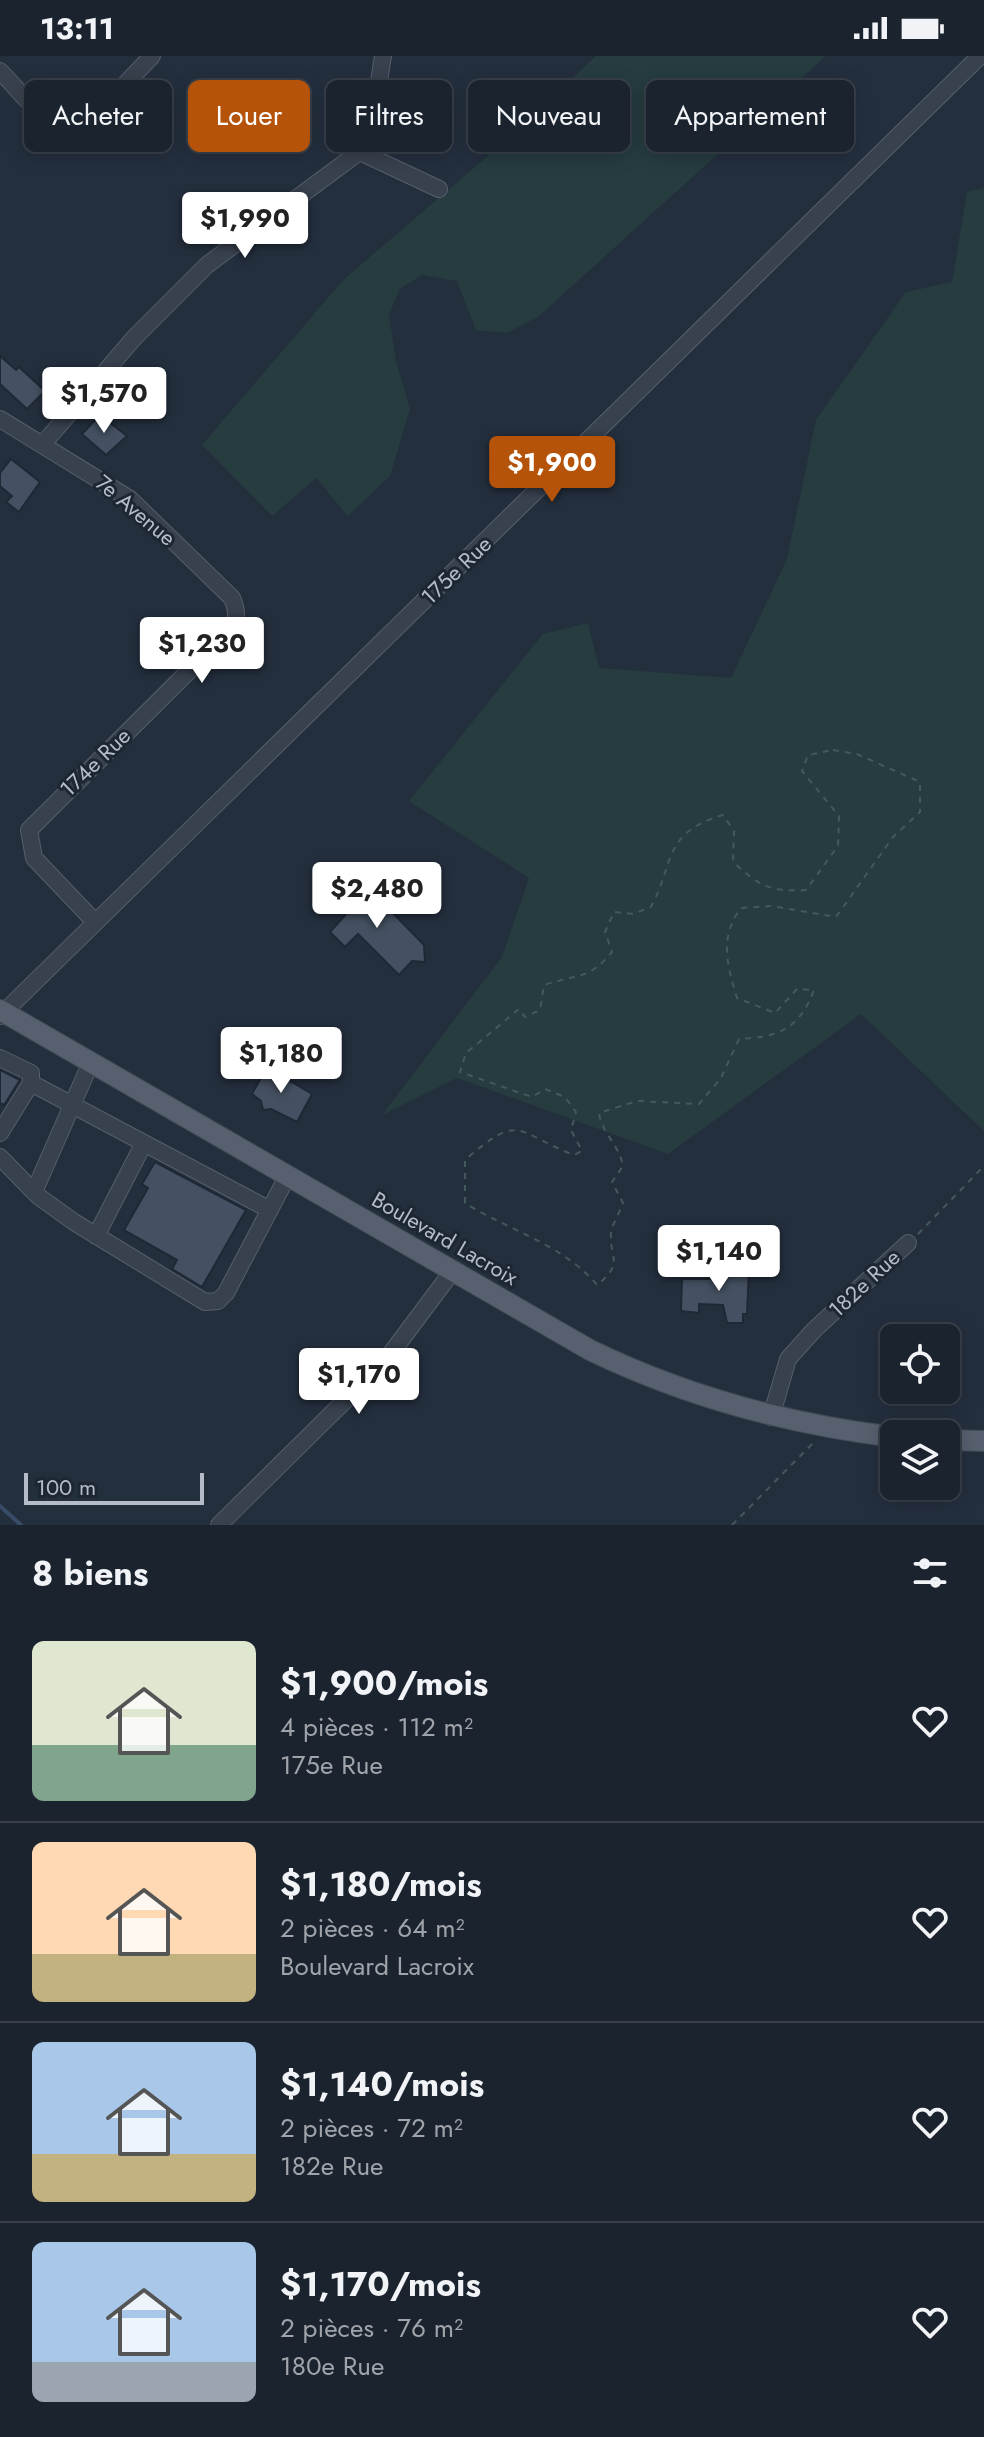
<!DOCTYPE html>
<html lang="fr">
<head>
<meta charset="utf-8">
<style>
	body { margin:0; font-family:Jost,sans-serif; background:#242b36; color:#f1f3f6; height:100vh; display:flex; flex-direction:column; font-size:30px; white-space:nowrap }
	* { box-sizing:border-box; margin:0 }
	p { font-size:26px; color:#a0a4aa }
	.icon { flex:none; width:44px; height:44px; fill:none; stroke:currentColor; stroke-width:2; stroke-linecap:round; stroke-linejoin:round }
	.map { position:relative; height:1469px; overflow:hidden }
	.details { display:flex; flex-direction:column; background:#1b232e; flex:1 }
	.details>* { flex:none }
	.hud { position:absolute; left:24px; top:24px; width:936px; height:72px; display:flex; gap:16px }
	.buttons { position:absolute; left:880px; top:1268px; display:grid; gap:16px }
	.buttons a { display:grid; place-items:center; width:80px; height:80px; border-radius:12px; background:#1b232e; box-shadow:0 4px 20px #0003,0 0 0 2px #39404a; font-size:40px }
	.scale { position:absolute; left:24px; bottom:20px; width:180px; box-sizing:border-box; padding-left:8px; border:4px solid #b4bcc9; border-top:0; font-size:22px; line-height:28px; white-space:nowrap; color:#b4bcc9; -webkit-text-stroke:6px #1d2633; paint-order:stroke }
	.price { position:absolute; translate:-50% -68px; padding:0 18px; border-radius:8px; background:#fff; color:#222; font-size:26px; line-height:52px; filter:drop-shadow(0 2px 4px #0008) }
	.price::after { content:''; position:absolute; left:50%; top:48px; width:24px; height:18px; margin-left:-12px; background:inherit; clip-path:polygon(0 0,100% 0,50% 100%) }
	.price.selected { background:#b45309; color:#fff }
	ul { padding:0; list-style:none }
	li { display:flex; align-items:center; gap:24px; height:200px; padding:0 32px }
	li+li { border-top:2px solid #39404a }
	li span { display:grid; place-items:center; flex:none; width:224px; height:160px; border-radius:12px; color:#555 }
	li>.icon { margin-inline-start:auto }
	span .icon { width:96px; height:96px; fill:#fffc; stroke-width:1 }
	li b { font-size:34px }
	h2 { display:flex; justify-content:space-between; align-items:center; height:96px; padding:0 32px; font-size:34px }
	.pill { padding:0 28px; border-radius:12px; background:#1b232e; box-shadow:0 4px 20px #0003,0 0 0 2px #39404a; font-size:28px; line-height:72px }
	.pill.selected { background:#b45309; color:#fff }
	.status { display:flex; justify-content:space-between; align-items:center; height:56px; padding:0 40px; background:#1b232e; direction:ltr }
	.status svg { height:22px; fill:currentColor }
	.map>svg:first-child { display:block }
</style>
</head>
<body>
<div class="status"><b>13:11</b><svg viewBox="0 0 49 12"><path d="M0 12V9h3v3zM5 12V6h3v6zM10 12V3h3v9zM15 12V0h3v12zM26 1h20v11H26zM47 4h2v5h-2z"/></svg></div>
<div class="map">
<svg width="984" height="1469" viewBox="0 0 984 1469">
	<rect width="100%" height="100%" fill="#242f3e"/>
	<path fill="#263c3f" d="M596,0H826L539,260L507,277L476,274L457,225L422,219L400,233L389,258L396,305L410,353L390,420L348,460L316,422L272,460L202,389L343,224L517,75Z
		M984,132V1075L861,958L668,1098L457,1022L382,1059L502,901L529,822L409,745L543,578L588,567L599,612L731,622L787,503L816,364L906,236L952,226L967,136Z"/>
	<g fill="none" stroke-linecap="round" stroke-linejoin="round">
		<path stroke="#394c67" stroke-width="4" d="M0,1450L21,1469"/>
	</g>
	<path fill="#455162" stroke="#1f2835" stroke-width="2" d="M0,300L16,314L19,311L45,335L27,353L0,328Z
		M100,359L127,380L106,399L82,378Z
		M11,403L40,426L19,456L6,446L12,440L0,430V417Z
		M347,825L381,857L388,852L424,889L425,906L412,905L399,919L358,878L345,891L330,876L348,856L331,839Z
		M267,1011L312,1038L297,1066L271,1053L263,1054L261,1045L252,1038Z
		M0,1014L20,1024L4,1049L0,1047Z
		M155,1106L246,1154L202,1231L172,1213L177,1204L124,1174L148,1132L142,1128Z
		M713,1210L749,1212L747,1258H743V1267H727L723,1249L699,1248V1257L681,1255L682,1223H713Z"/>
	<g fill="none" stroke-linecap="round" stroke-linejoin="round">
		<g stroke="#565f6c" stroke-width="18">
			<path id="minor" d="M0,15C23,38 52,83 87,68L152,0
				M358,95L439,133
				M0,363L130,443L232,542C237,554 238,561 231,573L29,774L34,802L95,866
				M43,388L134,282L207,209L355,99C376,69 377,35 383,0
				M0,960L980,0
				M0,1002L31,1017V1027L270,1154
				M0,1077L31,1027
				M0,1101L38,1140L74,1166L205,1246L218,1245L226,1237L288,1119
				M34,1136L91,1006
				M96,1180L144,1087
				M771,1361L788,1303L814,1274L908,1187
				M219,1469L386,1304L454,1213"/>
		</g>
		<g stroke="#414a57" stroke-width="22">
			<path id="major" d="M0,954L590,1294C687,1341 787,1368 894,1381
				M946,1384L984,1385"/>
		</g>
		<path stroke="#44595c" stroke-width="2" stroke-dasharray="6 6" stroke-linecap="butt" d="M833,694L857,698L920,726V756L893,781L836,861L771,850L741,852C719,881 727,909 737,942L775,957L797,933L814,934C799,974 778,981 739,983L721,1022L699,1048L637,1045L599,1057C602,1078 619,1088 623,1110L612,1126L623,1147C620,1156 612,1168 611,1177C609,1201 625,1207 597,1229C564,1189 508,1174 465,1147V1104C522,1055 514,1076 574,1099L582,1095L571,1074L576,1056L565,1041L545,1033L532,1041L460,1016L466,997L519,953L525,961L540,954L544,929C576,918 588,925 612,896L605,876L614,856L633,858L651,851C675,806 662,777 723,759L734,775L733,806C760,830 769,836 806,834L838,790L839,760L802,715L808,699Z
			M918,1178L984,1110
			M732,1469L816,1384"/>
		<use href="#minor" stroke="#38414e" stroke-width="16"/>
		<use href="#major" stroke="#56606e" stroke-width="20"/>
	</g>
	<g text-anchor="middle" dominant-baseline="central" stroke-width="6" stroke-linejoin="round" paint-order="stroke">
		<g font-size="22" fill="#b4bcc9" stroke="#1d2633">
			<text transform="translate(136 454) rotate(40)">7e Avenue</text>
			<text transform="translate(456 514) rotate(-44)">175e Rue</text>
			<text transform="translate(95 706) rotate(-44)">174e Rue</text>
			<text transform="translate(445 1182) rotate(30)">Boulevard Lacroix</text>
			<text transform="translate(864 1227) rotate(-43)">182e Rue</text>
		</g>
	</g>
</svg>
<div class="buttons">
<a><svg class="icon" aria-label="locate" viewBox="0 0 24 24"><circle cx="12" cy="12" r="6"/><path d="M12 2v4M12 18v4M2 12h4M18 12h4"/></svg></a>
<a><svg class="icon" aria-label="layers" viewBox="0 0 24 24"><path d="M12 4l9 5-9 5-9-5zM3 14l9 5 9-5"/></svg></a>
</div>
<div class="scale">100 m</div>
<b class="price" style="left:245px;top:204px">$1,990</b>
<b class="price" style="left:104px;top:379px">$1,570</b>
<b class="price selected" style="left:552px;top:448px">$1,900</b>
<b class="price" style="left:202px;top:629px">$1,230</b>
<b class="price" style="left:377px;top:874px">$2,480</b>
<b class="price" style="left:281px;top:1039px">$1,180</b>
<b class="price" style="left:719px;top:1237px">$1,140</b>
<b class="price" style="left:359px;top:1360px">$1,170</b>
<div class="hud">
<a class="pill">Acheter</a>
<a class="pill selected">Louer</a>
<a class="pill">Filtres</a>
<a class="pill">Nouveau</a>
<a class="pill">Appartement</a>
</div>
</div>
<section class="details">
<h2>8 biens<svg class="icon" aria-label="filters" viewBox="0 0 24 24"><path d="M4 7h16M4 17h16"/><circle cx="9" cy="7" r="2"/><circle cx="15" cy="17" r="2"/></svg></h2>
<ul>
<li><span style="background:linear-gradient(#dfe7d0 65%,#7fa58c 0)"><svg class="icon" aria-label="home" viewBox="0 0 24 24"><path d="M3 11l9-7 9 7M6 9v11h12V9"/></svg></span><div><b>$1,900/mois</b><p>4 pièces · 112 m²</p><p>175e Rue</p></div><svg class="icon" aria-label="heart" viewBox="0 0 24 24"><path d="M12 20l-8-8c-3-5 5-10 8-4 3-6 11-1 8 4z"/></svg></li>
<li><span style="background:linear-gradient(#ffd9b3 70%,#c2b280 0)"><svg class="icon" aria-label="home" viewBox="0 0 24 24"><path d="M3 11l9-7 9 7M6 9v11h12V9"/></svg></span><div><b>$1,180/mois</b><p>2 pièces · 64 m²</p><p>Boulevard Lacroix</p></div><svg class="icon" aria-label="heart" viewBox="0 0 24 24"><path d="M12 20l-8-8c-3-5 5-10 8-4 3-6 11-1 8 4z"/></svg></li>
<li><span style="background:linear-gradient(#a9c7e8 70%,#c2b280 0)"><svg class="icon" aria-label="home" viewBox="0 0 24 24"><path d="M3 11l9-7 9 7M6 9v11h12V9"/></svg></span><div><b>$1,140/mois</b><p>2 pièces · 72 m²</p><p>182e Rue</p></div><svg class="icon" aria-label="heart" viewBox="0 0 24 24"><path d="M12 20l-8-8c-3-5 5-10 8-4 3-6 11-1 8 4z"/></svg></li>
<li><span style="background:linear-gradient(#a9c7e8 75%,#9aa5b1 0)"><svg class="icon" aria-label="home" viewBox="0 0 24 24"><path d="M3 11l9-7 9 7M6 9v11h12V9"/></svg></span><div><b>$1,170/mois</b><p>2 pièces · 76 m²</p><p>180e Rue</p></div><svg class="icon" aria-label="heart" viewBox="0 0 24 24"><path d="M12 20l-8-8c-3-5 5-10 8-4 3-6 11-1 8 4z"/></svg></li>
</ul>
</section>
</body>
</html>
